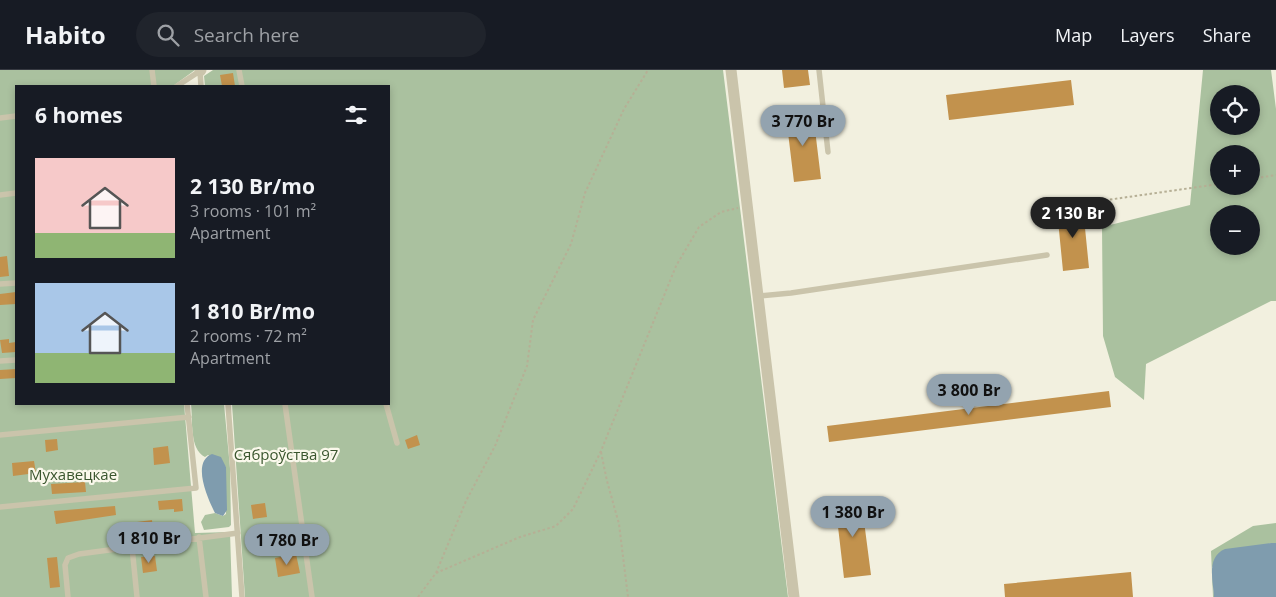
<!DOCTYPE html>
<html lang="en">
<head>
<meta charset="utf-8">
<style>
	body { margin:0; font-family:"Open Sans",sans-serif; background:#20242c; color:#f1f3f6; height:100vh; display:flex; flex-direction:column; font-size:19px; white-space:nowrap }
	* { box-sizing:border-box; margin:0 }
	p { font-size:16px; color:#9ea1a6 }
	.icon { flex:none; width:28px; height:28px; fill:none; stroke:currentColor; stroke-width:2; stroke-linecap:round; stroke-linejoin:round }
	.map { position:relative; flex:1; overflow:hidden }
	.side { position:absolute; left:15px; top:15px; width:375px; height:320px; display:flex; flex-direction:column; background:#171b24; border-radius:0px; box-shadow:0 2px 8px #0003 }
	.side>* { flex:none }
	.tools { position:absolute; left:1210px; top:15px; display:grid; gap:10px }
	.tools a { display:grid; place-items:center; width:50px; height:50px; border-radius:50%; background:#171b24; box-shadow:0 2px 8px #0003; font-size:25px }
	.price { position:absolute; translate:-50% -42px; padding:0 11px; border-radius:18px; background:#93a3af; color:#111; font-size:16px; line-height:32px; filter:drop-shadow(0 1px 2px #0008) }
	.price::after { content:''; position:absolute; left:50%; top:30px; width:15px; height:11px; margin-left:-8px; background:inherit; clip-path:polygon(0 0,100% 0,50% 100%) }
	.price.on { background:#222; color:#fff }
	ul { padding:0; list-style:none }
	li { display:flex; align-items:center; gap:15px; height:125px; padding:0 20px }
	li span { display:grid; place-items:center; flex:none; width:140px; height:100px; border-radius:0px; color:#555 }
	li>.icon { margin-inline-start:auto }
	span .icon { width:60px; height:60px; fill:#fffc; stroke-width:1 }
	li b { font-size:21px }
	h2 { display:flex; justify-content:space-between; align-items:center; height:60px; padding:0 20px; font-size:21px }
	header { display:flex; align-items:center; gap:30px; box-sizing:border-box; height:70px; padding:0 25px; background:#171b24; border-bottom:1px solid #363941 }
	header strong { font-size:24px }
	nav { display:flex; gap:28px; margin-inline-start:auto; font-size:18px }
	.search { width:350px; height:45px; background:#20242c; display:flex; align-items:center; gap:12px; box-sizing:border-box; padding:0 18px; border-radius:28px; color:#9ea1a6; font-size:19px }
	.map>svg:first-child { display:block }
</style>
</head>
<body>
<header>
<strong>Habito</strong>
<div class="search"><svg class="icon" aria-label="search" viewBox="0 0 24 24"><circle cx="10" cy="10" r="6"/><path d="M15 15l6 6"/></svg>Search here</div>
<nav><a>Map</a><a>Layers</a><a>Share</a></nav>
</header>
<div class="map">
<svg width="1276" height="527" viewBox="0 0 1276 527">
	<rect width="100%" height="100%" fill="#f2f0df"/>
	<path fill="#aac19f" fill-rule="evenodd" d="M0,0H195L173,16H16V334H184L195,463L230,462L232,527H0Z
		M213,0H723L788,527H245L232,334H389V16H205L204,6Z
		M1203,0H1271L1276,39V231H1271L1146,294L1144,330L1115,307L1103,266L1102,157L1190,135ZM1219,24H1251V56H1219ZM1219,84H1251V116H1219ZM1219,144H1251V176H1219Z
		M191,334H224L230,398L231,455L229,457L204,460L201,452L205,445L215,443L223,446L226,444V397L208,385L205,387C189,379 193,350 191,334Z
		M1276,453V473H1271L1212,497L1214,527H1213L1211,481L1253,456Z"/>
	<path fill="#7f9cae" d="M212,384L221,387L226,397L227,440L223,446L215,443C208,429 191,392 212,384Z
		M1271,473H1276V527H1214C1213,510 1206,487 1225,479Z"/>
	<path fill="#c2924d" d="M782,0H808L810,15L784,18Z
		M233,3L235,16H222L220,5Z
		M1071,10L1074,35L949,50L946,25Z
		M813,43L821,109L794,112L786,46Z
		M1083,138L1089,198L1063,201L1057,140Z
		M7,186L9,206L0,207V187Z
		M16,222V234L0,235V224Z
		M9,269V273L16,272V282L2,283L0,270Z
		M16,299V308L0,309V300Z
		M1109,321L1111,337L829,372L827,356Z
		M417,365L420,375L408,379L405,370Z
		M57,369L58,380L46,382L45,370Z
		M168,376L170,393L154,395L153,378Z
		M34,391L36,403L13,406L12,393Z
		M85,412L86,422L52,424L51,414Z
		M861,428L871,505L844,508L835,431Z
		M182,429L183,441L174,442V439L159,440L158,431Z
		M265,433L267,447L253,449L251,435Z
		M115,436L116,445L56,454L54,441Z
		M152,450L153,461L138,462L137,452Z
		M296,484L300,503L278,507L275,488Z
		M155,486L157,501L143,503L141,487Z
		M57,487L60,517L50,518L47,488Z
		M1131,502L1133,527H1005L1004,514Z"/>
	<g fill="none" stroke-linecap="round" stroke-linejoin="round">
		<path stroke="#b6af95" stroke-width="2" stroke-dasharray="2.5 2.5" stroke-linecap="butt" d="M1251,109L1276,105
			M1100,131L1219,114
			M601,382L607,411L619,454L628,527
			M436,503L466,431L495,376L527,296L533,250L571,174L585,123L624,39L648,0
			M418,527L436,503L520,467L556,456L573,439L601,381L676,196L699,157L721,142L738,138"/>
		<path stroke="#cac4ab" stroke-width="5.5" d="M152,0L154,16
			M239,0L242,16
			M819,0L828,82
			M177,16L200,1L201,16
			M0,48L16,46
			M0,125L16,123
			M0,214L16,213
			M758,226L791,223L1047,185
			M0,291L16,290
			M228,334L242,527
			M285,334L312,527
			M386,334L397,373
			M0,365L189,347
			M0,437L196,418L187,334
			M199,467L206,527
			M132,477L137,527
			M68,527L65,495L68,488L79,484L238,463"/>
		<path stroke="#cac4ab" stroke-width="11" d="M731,0L794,527
			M200,1L201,0"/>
	</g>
	<g text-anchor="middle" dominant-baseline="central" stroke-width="4.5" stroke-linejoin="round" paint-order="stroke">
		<g font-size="15" fill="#3a562e" stroke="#faf8eb">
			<text x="286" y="384">Сяброўства 97</text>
			<text x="73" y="404">Мухавецкае</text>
		</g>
	</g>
</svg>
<div class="tools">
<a><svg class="icon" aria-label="locate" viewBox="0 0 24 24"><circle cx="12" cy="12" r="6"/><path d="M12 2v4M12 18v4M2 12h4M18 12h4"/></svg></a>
<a>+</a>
<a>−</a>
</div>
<b class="price" style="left:803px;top:77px">3 770 Br</b>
<b class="price on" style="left:1073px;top:169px">2 130 Br</b>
<b class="price" style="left:969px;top:346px">3 800 Br</b>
<b class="price" style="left:853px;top:468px">1 380 Br</b>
<b class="price" style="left:149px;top:494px">1 810 Br</b>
<b class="price" style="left:287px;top:496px">1 780 Br</b>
<section class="side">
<h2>6 homes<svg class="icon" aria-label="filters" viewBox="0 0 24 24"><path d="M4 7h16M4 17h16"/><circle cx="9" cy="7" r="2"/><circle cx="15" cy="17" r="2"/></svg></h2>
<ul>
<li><span style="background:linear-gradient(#f6c9c9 75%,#8fb573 0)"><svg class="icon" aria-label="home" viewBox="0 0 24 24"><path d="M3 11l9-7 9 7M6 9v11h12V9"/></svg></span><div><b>2 130 Br/mo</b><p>3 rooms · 101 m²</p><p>Apartment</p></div></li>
<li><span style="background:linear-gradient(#a9c7e8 70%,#8fb573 0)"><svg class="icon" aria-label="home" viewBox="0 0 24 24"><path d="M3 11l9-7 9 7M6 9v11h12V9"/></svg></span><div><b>1 810 Br/mo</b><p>2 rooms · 72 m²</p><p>Apartment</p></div></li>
</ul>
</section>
</div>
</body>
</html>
